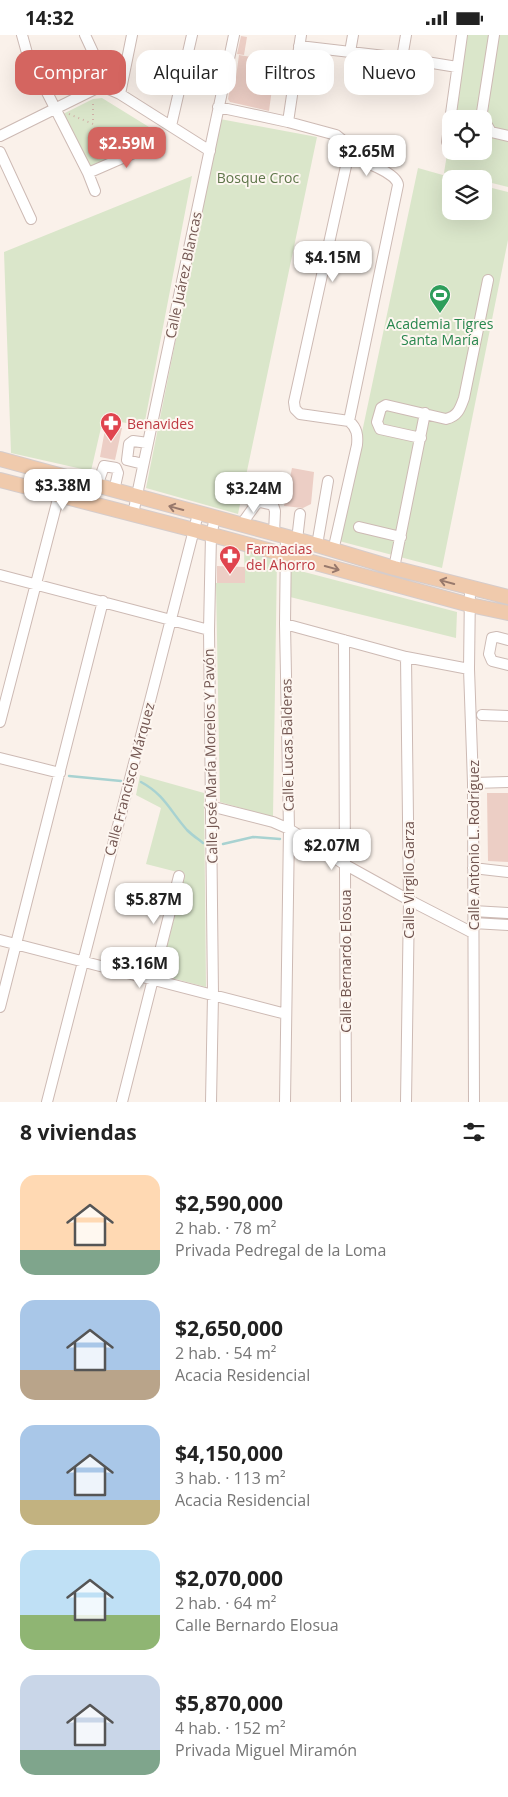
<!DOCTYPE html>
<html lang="es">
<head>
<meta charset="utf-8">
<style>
	body { margin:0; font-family:"Open Sans",sans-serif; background:#f2f2f2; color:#222; height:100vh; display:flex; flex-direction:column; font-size:19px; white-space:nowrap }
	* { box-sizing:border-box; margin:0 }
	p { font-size:16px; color:#767676 }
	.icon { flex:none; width:28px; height:28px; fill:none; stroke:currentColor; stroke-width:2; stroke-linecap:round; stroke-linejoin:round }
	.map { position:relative; height:1067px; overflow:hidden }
	.drawer { display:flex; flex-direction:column; background:#fff; flex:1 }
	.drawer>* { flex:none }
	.hud { position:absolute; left:15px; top:15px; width:479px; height:45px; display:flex; gap:10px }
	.tools { position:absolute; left:442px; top:75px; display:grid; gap:10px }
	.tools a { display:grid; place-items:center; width:50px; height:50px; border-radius:10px; background:#fff; box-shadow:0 5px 20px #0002; font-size:25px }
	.price { position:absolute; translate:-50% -42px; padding:0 11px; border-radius:10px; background:#fff; color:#222; font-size:16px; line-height:32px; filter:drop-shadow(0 1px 2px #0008) }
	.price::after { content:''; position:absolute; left:50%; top:30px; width:15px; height:11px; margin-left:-8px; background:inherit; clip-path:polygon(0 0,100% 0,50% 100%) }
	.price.current { background:#d46560; color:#fff }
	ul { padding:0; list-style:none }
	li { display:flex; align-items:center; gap:15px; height:125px; padding:0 20px }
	li span { display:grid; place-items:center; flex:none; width:140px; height:100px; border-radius:15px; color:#555 }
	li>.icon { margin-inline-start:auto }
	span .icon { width:60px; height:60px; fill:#fffc; stroke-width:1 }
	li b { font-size:21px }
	h2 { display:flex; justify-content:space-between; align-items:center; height:60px; padding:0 20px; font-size:21px }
	.chip { padding:0 18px; border-radius:15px; background:#fff; box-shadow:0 5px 20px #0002; font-size:18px; line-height:45px }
	.chip.current { background:#d46560; color:#fff }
	.status { display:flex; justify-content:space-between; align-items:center; height:35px; padding:0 25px; background:#fff; direction:ltr }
	.status svg { height:14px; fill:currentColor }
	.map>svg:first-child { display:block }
</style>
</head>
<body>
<div class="status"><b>14:32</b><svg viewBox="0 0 49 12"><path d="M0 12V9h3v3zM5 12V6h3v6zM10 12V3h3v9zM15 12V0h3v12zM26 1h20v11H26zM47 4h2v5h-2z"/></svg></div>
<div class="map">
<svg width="508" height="1067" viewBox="0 0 508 1067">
	<rect width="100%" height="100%" fill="#faf1ea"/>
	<path fill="#dae6ca" d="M466,0H508V152L484,146V144H472L444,138L451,94V116H484V84H453Z
		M102,63L149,92L137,112L89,133L63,79L93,64Z
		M220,84L317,102L238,479L146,453Z
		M418,133L457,144H451V176H484V151L508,157V205L442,533L339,506Z
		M192,141L144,391L103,384L91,436L11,418L4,217Z
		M244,516L277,524L273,782L220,767L216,548H245Z
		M289,533L457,577L456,603L290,562Z
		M140,740L204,758L206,952L160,940L185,839L146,829L161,773L136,760Z"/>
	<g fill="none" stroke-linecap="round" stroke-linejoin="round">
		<path stroke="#a8d2d1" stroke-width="2.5" d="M69,741L121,746
			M141,747C165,760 170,776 187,795C192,800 198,804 203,808
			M223,809L253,802L280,804"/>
	</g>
	<path fill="#eccec5" d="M241,1L247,2L244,20L237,19Z
		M239,20L257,23L252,44L264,45L263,53L272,54L269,76L230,67L228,64L232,41L236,42Z
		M106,389L122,393L115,425L100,422Z
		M292,433L314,437L311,469L303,473L284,471Z
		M217,531L245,532V548H217Z
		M487,758H508V827L488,826Z"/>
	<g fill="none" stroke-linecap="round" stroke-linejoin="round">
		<g stroke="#cdbab4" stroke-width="12">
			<path id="minor" d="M22,0L27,18L88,138L95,156
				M85,0L98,28
				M299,11L402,23L457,32
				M350,17L353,0
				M402,23L406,0
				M120,59L132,0
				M218,72L288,87L336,100L346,108L348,113V122L294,367L295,374L300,379L349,386C357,393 358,400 357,410L333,516
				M484,84L482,77L494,0
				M484,85L491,97L508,101
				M288,87L301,0
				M171,91L192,0
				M0,101L99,52H104L120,59L210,116
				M447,107L462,0
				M0,117L31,184
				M348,122C360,124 397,138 398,150L349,386
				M88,138L157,108
				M421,403L380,394L377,387L381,373L386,370L446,384C458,381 460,374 464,363L488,245
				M143,429L127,425L129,409L133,406L148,408
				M97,451L104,431L116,433L118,438L114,456
				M133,479L234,0
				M241,490L256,469L260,467L273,470L275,476L274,499
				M359,492L401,502
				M297,505L300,479
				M317,510L328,446
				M394,533L425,378
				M0,540L209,595
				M470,553L469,634L473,748L474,1067
				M285,589L406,622L469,634
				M344,605L346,1067
				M508,605L497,602L492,603L489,619L492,626L508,630
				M406,622L409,865L406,1067
				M482,680L508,681
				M0,687L59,460
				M0,723L60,738
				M473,748L508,747
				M210,771L273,787L289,794L344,829L409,865L473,898
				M473,833L508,837
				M473,876L508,878
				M473,888L508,890
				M0,905L286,979
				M0,972L103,566
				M47,1067L198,479
				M122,1067L179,841
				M211,1067L213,960L209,595L211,500L215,483
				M285,1067L289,794L285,589L286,502"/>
		</g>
		<g stroke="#d5cccb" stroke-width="16">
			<path id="major" d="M0,424L317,510L394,533L508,562
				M0,445L194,495L470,570L508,578"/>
		</g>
		<path stroke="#d1b1a8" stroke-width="2" stroke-dasharray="1 4" stroke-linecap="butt" d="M69,79L93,89V65"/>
		<use href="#minor" stroke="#fff" stroke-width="10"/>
		<use href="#major" stroke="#f0caac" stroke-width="14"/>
	</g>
	<defs><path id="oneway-shaft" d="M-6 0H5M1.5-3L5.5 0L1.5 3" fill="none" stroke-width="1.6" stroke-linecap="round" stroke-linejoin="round" transform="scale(1.25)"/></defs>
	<g stroke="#98796c">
		<use href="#oneway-shaft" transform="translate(176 473) rotate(-165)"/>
		<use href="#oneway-shaft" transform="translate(332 533) rotate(15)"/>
		<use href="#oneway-shaft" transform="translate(447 547) rotate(-165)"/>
	</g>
	<defs>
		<g id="stadium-pin" transform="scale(1.125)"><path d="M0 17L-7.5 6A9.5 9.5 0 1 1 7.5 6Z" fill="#2e9e5b" stroke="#fdf6f0"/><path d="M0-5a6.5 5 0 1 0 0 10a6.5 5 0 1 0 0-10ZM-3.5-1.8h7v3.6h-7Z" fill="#fff"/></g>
		<g id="pharmacy-pin" transform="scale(1.125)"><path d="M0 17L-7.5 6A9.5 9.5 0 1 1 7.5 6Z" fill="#e0444e" stroke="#fdf6f0"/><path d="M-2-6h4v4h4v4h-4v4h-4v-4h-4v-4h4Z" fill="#fff"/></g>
	</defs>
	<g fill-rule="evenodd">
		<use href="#stadium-pin" x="440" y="260"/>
		<use href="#pharmacy-pin" x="111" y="388"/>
		<use href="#pharmacy-pin" x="230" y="521"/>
	</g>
	<g text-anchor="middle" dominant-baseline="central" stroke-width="4" stroke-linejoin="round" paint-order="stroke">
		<g font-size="14" fill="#5e764a" stroke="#fdf6f0">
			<text x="258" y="142">Bosque Croc</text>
		</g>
		<g font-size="14" fill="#725651" stroke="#fdf6f0">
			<text transform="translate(183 240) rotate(-78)">Calle Juárez Blancas</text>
			<text transform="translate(287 710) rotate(-91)">Calle Lucas Balderas</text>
			<text transform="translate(210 721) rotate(-91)">Calle José María Morelos Y Pavón</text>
			<text transform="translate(129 744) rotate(-75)">Calle Francisco Márquez</text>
			<text transform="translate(473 810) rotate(-90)">Calle Antonio L. Rodríguez</text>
			<text transform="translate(408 845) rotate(-90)">Calle Virgilo Garza</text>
			<text transform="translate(345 926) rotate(-90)">Calle Bernardo Elosua</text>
		</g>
		<g font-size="14" fill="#27864d" stroke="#fdf6f0">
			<text x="440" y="288">Academia Tigres<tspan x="440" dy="16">Santa María</tspan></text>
		</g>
		<g font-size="14" fill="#be3a42" stroke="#fdf6f0" text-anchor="start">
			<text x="127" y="388">Benavides</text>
			<text x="246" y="513">Farmacias<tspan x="246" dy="16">del Ahorro</tspan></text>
		</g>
	</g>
</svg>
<div class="tools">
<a><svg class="icon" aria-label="locate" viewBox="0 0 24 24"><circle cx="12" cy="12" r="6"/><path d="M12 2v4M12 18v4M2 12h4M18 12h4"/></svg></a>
<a><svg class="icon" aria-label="layers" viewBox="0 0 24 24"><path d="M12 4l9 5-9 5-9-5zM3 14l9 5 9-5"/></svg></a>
</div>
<b class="price current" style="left:127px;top:134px">$2.59M</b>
<b class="price" style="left:367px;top:142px">$2.65M</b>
<b class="price" style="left:333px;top:248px">$4.15M</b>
<b class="price" style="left:63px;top:476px">$3.38M</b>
<b class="price" style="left:254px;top:479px">$3.24M</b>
<b class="price" style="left:332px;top:836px">$2.07M</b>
<b class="price" style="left:154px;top:890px">$5.87M</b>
<b class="price" style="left:140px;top:954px">$3.16M</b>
<div class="hud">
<a class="chip current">Comprar</a>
<a class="chip">Alquilar</a>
<a class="chip">Filtros</a>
<a class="chip">Nuevo</a>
</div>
</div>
<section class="drawer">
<h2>8 viviendas<svg class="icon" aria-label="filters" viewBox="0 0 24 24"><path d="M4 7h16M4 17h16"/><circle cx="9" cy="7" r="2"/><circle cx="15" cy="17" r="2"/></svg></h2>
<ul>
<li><span style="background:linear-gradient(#ffd9b3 75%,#7fa58c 0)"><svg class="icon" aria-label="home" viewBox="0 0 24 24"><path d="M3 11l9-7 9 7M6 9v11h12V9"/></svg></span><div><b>$2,590,000</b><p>2 hab. · 78 m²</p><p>Privada Pedregal de la Loma</p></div></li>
<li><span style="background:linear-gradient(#a9c7e8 70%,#b9a48a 0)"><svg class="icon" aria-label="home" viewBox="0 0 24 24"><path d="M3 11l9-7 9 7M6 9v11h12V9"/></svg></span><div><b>$2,650,000</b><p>2 hab. · 54 m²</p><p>Acacia Residencial</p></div></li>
<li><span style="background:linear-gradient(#a9c7e8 75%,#c2b280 0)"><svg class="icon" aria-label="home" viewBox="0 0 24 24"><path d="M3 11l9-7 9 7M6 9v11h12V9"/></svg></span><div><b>$4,150,000</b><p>3 hab. · 113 m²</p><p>Acacia Residencial</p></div></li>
<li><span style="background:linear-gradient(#bfe0f5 65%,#8fb573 0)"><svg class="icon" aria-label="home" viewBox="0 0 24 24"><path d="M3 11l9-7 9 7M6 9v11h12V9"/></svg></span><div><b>$2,070,000</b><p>2 hab. · 64 m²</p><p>Calle Bernardo Elosua</p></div></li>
<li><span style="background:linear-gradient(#c9d6e8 75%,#7fa58c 0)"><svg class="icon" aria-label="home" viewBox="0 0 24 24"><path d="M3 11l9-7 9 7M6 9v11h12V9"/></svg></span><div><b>$5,870,000</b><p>4 hab. · 152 m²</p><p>Privada Miguel Miramón</p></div></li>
</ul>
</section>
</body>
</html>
